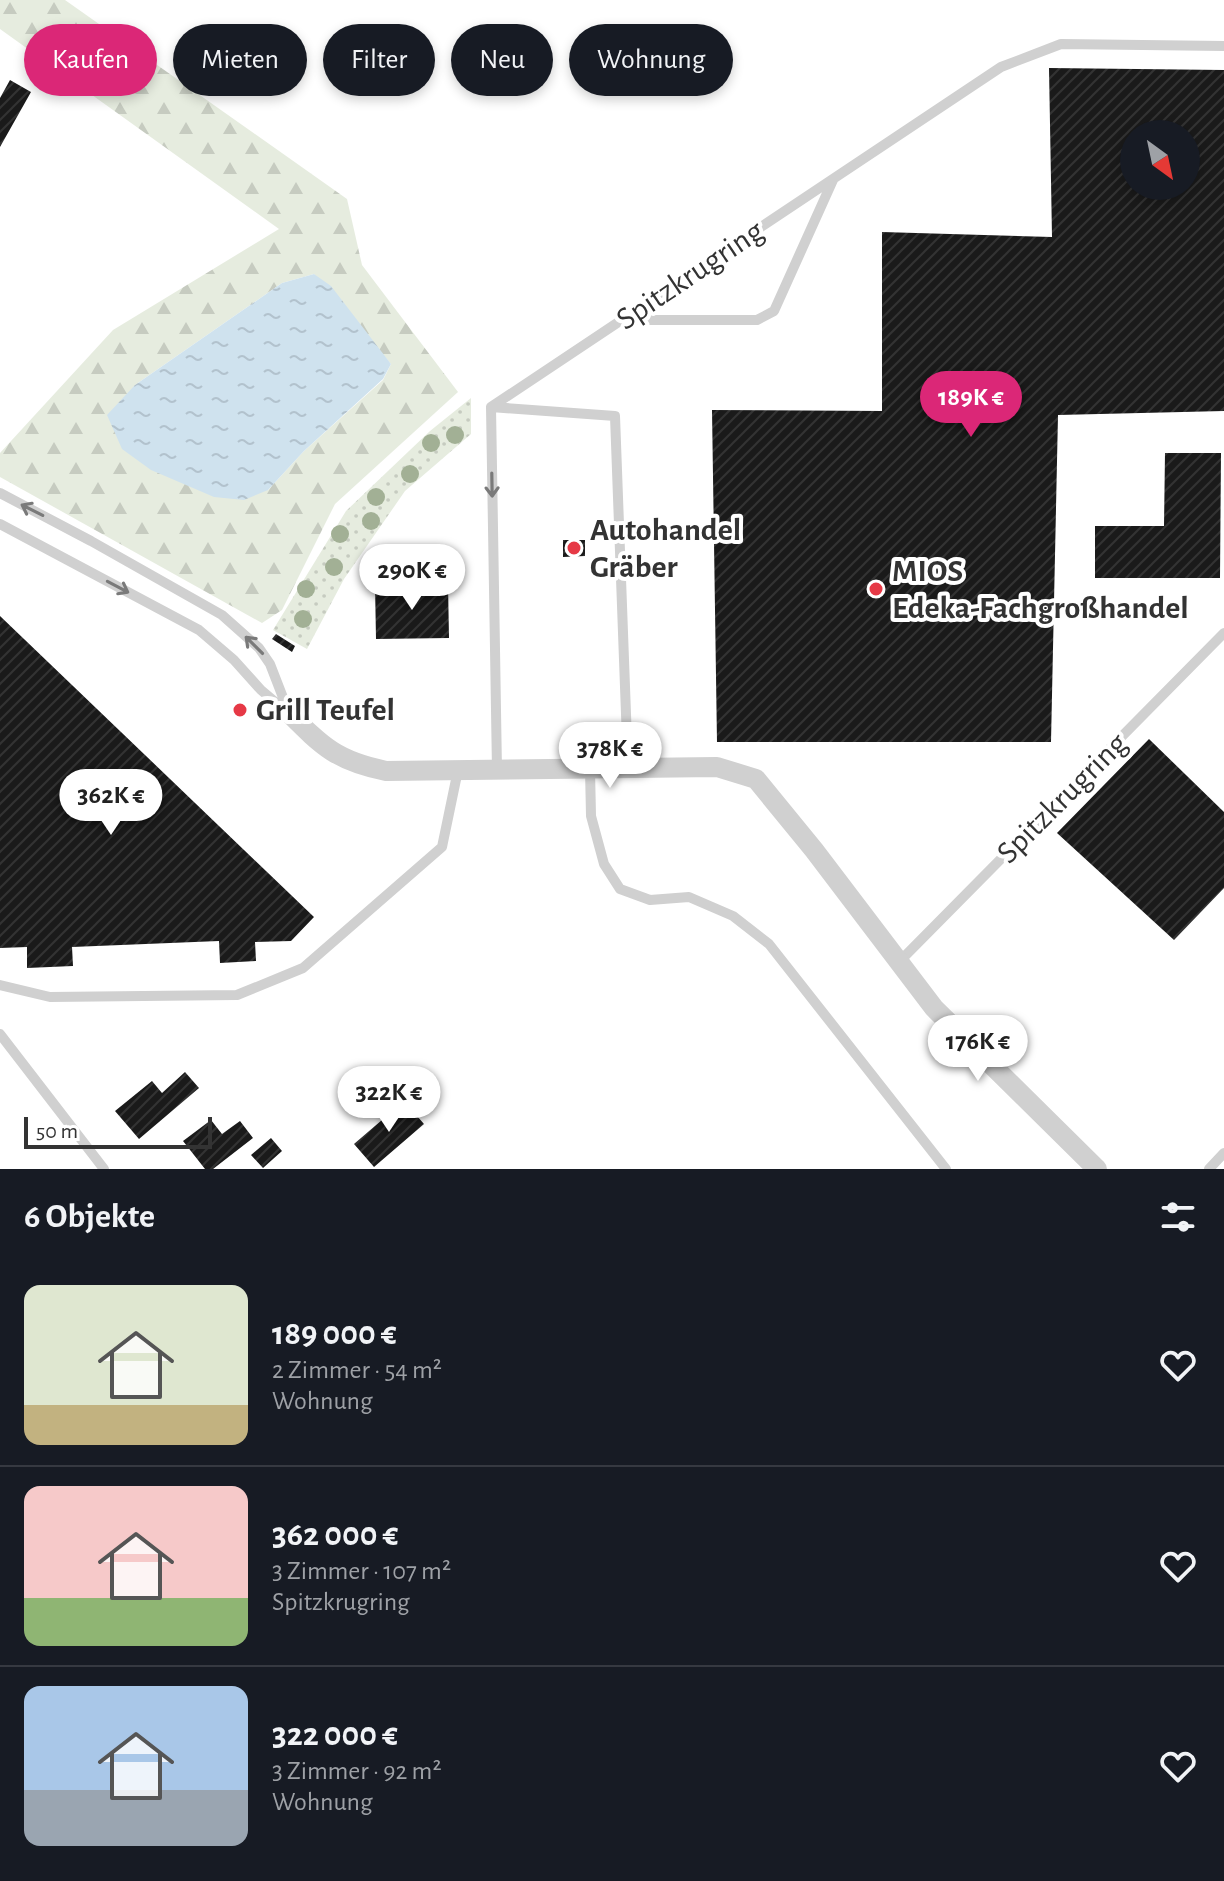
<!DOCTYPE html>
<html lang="de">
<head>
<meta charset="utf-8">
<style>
	body { margin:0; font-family:"Alegreya Sans",sans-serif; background:#20242c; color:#f1f3f6; height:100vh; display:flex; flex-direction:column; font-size:30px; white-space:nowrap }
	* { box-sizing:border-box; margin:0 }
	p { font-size:26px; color:#9ea1a6 }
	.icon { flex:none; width:44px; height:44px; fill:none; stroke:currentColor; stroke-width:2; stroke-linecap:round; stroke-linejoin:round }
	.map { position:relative; height:1169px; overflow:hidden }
	.side { display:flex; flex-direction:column; background:#171b24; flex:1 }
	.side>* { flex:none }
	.top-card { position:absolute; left:24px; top:24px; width:800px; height:72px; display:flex; gap:16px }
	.needle { width:52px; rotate:147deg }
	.tools { position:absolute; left:1120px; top:120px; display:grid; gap:16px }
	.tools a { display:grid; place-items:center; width:80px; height:80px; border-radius:50%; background:#171b24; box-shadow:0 4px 12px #0003; font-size:40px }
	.scale { position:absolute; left:24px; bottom:20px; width:188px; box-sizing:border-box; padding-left:8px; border:4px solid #333; border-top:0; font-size:22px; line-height:28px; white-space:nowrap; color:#333; -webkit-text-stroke:6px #fff; paint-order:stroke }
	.price { position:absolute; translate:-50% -68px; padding:0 18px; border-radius:28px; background:#fff; color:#222; font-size:26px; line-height:52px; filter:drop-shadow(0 2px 4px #0008) }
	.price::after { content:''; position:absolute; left:50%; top:48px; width:24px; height:18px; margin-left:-12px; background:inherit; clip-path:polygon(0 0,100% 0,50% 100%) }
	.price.active { background:#db2777; color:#fff }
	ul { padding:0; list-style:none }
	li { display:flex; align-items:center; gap:24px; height:200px; padding:0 24px }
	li+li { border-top:2px solid #363941 }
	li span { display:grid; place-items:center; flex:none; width:224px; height:160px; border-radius:16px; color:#555 }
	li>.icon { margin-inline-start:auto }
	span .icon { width:96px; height:96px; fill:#fffc; stroke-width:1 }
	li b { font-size:34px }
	h2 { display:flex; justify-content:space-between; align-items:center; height:96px; padding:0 24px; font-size:34px }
	.chip { padding:0 28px; border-radius:36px; background:#171b24; box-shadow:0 4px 12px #0003; font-size:28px; line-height:72px }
	.chip.active { background:#db2777; color:#fff }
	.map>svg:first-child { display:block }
</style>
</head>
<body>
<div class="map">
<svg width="1224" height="1169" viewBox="0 0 1224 1169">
	<defs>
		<pattern id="grass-dots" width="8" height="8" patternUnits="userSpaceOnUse" patternTransform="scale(2)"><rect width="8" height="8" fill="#e6ecdf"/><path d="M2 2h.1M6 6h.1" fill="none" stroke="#c6cbc0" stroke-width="1.8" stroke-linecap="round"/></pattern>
		<pattern id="forest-firs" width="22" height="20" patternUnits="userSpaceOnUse" patternTransform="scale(2)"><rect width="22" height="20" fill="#e6ecdf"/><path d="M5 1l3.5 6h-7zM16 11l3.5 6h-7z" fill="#c6cbc0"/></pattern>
		<pattern id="water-ripples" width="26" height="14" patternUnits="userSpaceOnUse" patternTransform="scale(2)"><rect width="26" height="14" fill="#cfe2ee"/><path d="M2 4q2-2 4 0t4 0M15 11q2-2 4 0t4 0" fill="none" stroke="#b2c2cd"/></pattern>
		<pattern id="building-hatch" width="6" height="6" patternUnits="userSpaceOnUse" patternTransform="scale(2)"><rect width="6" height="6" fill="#1a1a1a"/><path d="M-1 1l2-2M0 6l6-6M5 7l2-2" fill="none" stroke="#333"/></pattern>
	</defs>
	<rect width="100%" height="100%" fill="#fff"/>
	<path fill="url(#grass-dots)" d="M471,398V434L405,491L344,579L307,649L273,630L346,511L430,431Z"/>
	<path fill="url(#forest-firs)" fill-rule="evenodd" d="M0,0H65L347,199L362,265L458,392L335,504L282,610L262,623L0,477V453L113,330L279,229L0,29ZM314,274L391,364L383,380L304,451L268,490L135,385L282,283Z"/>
	<path fill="url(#water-ripples)" d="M314,274L331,286L391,364L383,379L304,451L268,490L244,500L214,497L151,470L122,449L107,415L135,385L282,283Z"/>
	<path fill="url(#building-hatch)" fill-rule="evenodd" d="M1049,68L1224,70V411L1058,415L1051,742H717L712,410L882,411V232L1052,237ZM1134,134H1186V186H1134Z
		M10,80L31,92L0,147V98Z
		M1165,453H1221L1220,578H1095V526H1164Z
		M563,540H585V556L563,557Z
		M448,584L449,638L376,639L375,585Z
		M0,616L314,917L291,941L255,942L256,961L220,963L219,941L72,947L73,966L27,968V947L0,948Z
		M276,634L295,646L292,652L272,639Z
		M1149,739L1224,812V888L1174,940L1057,833Z
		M185,1072L199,1088L139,1139L115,1111L152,1081L162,1093Z
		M404,1101L424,1124L374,1167L354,1144Z
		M211,1120L222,1134L240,1121L253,1138L213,1169H205L183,1141Z
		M271,1138L282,1151L263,1168L251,1155Z"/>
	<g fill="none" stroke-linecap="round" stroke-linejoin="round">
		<path stroke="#d0d0d0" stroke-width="10" d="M624,320H757L774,311L833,180
			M491,407L1001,67L1061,44L1224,46
			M491,407L615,416L628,768
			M491,407L497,770
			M0,493L91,541L222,615L259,648L270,664L289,713
			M0,524L199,630L234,660L261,690L287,712
			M590,769L591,816L604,864L620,889L650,900L689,897L733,916L769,944L946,1169
			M899,962L1224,633
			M0,985L50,997L237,995L303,968L442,847L458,770
			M0,1034L104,1169
			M1209,1169L1224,1153"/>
		<path stroke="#d0d0d0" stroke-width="20" d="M289,713C323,747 337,761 386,771L717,767L756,779L814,850L934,1008L1097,1169"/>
	</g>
	<g fill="#a2b095">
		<circle cx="455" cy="435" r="9"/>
		<circle cx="431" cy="443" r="9"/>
		<circle cx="410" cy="474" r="9"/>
		<circle cx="376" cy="497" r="9"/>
		<circle cx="371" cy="521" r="9"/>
		<circle cx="340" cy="534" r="9"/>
		<circle cx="334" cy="567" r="9"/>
		<circle cx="306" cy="589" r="9"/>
		<circle cx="303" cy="619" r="9"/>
	</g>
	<defs><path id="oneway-shaft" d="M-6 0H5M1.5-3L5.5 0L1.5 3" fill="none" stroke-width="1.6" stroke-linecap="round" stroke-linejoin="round" transform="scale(2)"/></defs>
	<g stroke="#7a7a7a">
		<use href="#oneway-shaft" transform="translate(492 485) rotate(89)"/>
		<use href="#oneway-shaft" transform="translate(32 510) rotate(-153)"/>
		<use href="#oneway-shaft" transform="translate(118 587) rotate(28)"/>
		<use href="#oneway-shaft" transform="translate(254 645) rotate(-135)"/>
	</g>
	<g fill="#e63946" stroke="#fff" stroke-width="3">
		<circle cx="574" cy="548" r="8"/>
		<circle cx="876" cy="589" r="8"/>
		<circle cx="240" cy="710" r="8"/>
	</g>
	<g text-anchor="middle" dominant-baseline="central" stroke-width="8" stroke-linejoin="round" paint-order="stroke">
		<g font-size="32" fill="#333" stroke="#fff">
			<text transform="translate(690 275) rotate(-34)">Spitzkrugring</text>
			<text transform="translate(1062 798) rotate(-45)">Spitzkrugring</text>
		</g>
		<g font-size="32" font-weight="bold" fill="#333" stroke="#fff" text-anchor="start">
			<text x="590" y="530">Autohandel<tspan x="590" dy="37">Gräber</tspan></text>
			<text x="892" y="571">MIOS<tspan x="892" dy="37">Edeka-Fachgroßhandel</tspan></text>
			<text x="256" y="710">Grill Teufel</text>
		</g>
	</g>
</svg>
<div class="tools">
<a><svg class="needle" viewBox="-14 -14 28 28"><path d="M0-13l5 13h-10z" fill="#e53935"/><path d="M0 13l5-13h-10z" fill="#9ea1a6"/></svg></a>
</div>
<div class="scale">50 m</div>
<b class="price active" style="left:971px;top:439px">189K €</b>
<b class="price" style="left:412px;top:612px">290K €</b>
<b class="price" style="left:610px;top:790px">378K €</b>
<b class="price" style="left:111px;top:837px">362K €</b>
<b class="price" style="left:978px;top:1083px">176K €</b>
<b class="price" style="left:389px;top:1134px">322K €</b>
<div class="top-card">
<a class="chip active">Kaufen</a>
<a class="chip">Mieten</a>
<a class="chip">Filter</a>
<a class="chip">Neu</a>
<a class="chip">Wohnung</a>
</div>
</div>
<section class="side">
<h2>6 Objekte<svg class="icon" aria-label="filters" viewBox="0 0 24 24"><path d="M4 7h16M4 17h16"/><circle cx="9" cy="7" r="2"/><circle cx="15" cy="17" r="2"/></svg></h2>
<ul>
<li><span style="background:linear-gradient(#dfe7d0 75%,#c2b280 0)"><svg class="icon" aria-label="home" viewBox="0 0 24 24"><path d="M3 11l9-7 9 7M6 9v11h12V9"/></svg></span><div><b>189 000 €</b><p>2 Zimmer · 54 m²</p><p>Wohnung</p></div><svg class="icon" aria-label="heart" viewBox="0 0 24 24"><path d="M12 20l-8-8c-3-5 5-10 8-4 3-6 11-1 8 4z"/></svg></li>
<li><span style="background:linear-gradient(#f6c9c9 70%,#8fb573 0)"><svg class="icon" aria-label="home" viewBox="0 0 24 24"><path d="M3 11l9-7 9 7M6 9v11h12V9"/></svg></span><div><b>362 000 €</b><p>3 Zimmer · 107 m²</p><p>Spitzkrugring</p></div><svg class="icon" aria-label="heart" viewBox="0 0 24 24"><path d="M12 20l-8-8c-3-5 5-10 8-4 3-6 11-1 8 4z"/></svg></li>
<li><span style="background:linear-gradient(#a9c7e8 65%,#9aa5b1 0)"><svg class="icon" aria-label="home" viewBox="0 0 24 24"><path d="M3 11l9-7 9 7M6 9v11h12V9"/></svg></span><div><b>322 000 €</b><p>3 Zimmer · 92 m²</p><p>Wohnung</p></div><svg class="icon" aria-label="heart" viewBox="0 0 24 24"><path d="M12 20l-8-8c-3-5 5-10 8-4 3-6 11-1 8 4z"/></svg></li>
</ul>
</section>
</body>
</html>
